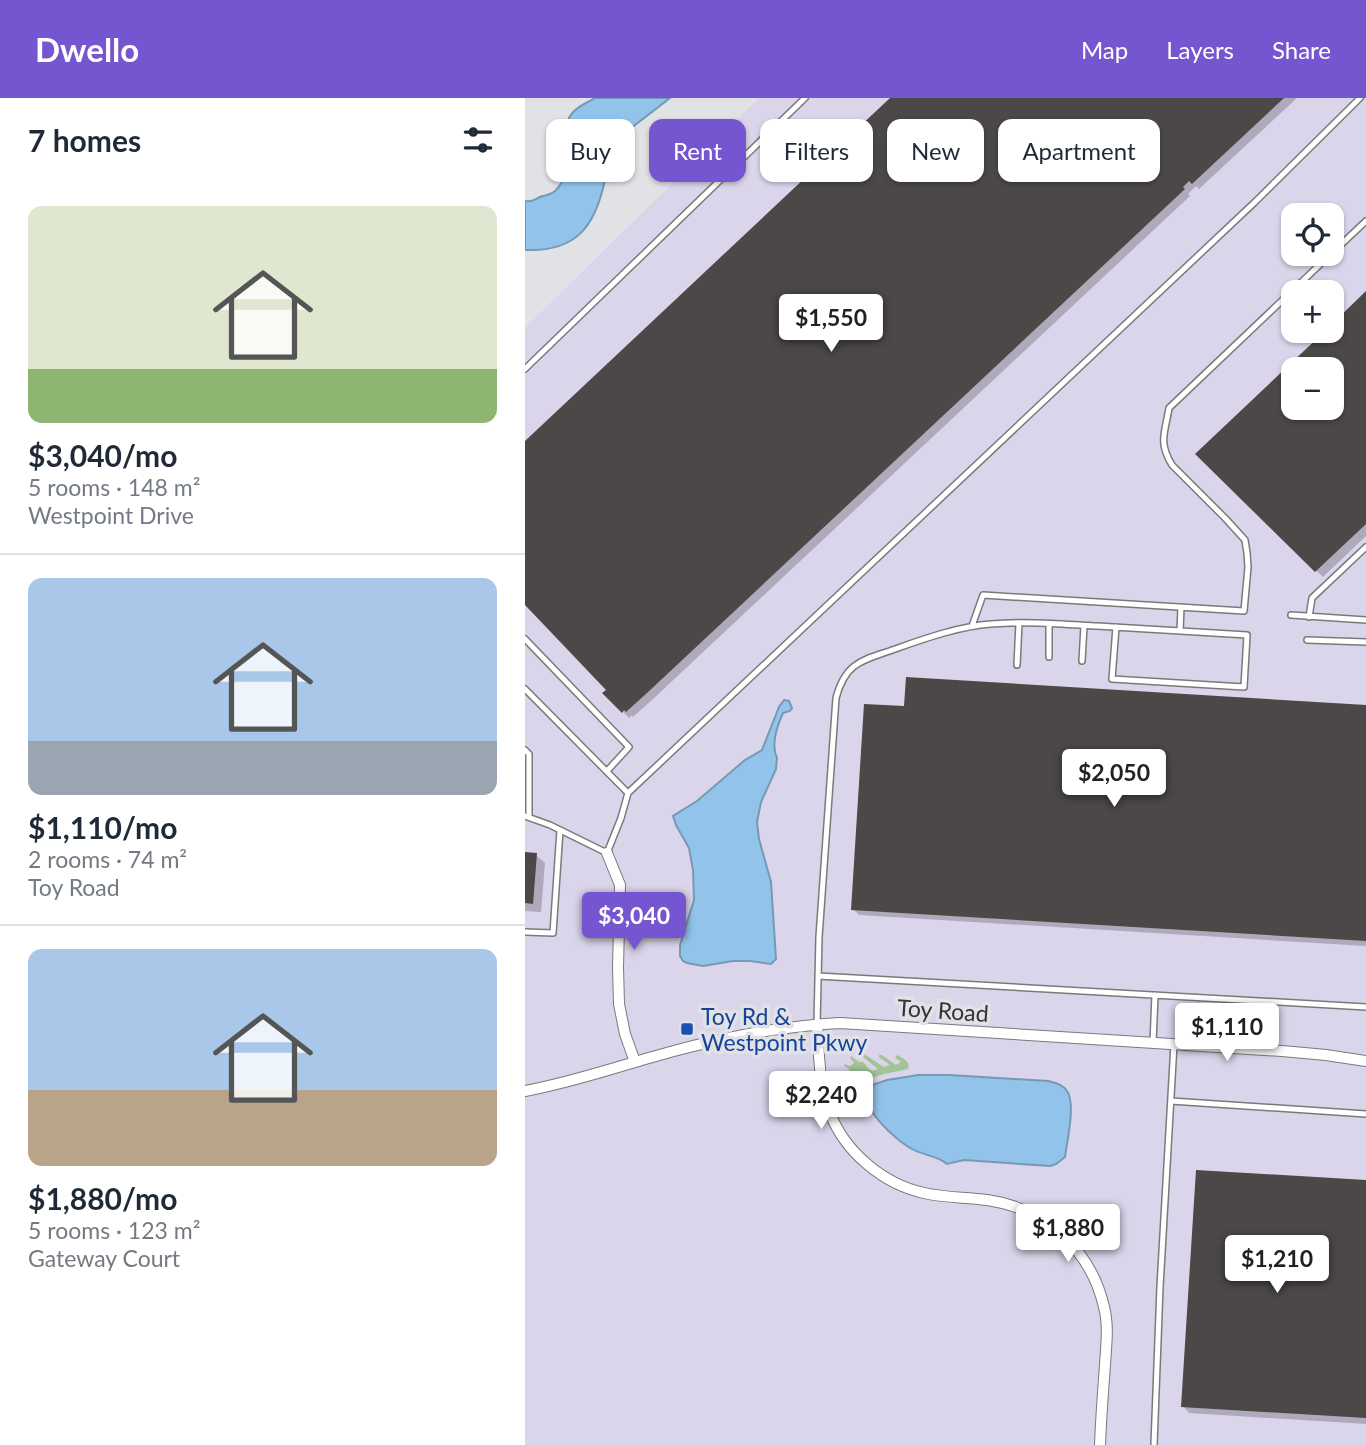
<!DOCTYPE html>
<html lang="en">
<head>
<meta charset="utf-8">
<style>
	body { margin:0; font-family:Lato,sans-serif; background:#f2f2f3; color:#1f2937; height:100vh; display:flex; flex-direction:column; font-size:26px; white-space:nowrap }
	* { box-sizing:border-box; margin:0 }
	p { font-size:23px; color:#747a83 }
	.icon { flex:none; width:38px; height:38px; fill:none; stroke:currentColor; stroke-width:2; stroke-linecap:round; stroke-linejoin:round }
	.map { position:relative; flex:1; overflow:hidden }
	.drawer { display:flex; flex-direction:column; background:#fff; width:525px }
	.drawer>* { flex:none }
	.top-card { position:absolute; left:21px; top:21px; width:665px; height:63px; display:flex; gap:14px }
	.controls { position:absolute; left:756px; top:105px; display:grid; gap:14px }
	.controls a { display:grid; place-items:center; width:63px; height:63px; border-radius:14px; background:#fff; box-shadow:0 2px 5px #0004; font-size:35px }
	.price { position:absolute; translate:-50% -60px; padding:0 16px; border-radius:7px; background:#fff; color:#222; font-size:23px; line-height:46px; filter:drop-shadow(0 2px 4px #0008) }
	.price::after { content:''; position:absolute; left:50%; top:42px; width:21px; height:16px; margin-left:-10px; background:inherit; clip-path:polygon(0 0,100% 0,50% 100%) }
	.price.selected { background:#7556d0; color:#fff }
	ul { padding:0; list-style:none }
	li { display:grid; align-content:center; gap:14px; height:371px; padding:0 28px }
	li+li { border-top:2px solid #e0e1e3 }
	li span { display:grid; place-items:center; height:217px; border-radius:14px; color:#555 }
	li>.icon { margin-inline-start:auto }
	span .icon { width:126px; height:126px; fill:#fffc; stroke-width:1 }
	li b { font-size:30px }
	h2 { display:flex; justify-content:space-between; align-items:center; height:84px; padding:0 28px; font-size:30px }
	.chip { padding:0 24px; border-radius:14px; background:#fff; box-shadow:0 2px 5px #0004; font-size:24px; line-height:63px }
	.chip.selected { background:#7556d0; color:#fff }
	header { display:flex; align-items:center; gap:42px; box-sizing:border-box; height:98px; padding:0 35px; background:#7556d0; color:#fff }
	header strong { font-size:33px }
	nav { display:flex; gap:38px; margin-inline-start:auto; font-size:24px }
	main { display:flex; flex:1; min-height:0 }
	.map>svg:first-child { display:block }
</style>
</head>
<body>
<header>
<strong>Dwello</strong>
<nav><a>Map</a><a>Layers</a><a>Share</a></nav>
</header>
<main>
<section class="drawer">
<h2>7 homes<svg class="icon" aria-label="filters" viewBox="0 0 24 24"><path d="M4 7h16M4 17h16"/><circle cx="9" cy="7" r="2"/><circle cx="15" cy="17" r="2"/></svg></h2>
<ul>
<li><span style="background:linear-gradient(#dfe7d0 75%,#8fb573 0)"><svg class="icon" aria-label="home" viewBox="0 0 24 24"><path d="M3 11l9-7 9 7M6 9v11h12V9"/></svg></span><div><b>$3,040/mo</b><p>5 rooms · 148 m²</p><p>Westpoint Drive</p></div></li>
<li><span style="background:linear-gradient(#a9c7e8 75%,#9aa5b1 0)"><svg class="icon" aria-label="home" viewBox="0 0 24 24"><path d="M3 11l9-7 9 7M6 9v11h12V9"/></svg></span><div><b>$1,110/mo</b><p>2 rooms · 74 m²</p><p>Toy Road</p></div></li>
<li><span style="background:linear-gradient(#a9c7e8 65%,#b9a48a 0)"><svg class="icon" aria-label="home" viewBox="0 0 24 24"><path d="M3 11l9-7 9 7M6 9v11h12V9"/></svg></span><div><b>$1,880/mo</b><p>5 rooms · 123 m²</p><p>Gateway Court</p></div></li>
</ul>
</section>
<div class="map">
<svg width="841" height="1347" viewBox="0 0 841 1347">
	<rect width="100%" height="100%" fill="#e1e2e5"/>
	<path fill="#dad5ea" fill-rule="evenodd" d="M234,0H841V1347H0V230ZM768,117H807V156H768ZM768,194H807V233H768ZM768,271H807V310H768Z"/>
	<path fill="#a2c496" d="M339,956L359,969L365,967L354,959V957H357L371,967L376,964L370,960L372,957C378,960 386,964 383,971C366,975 341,977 331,993L335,1005L332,1007L327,1006L325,1001L319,999V996H324V992L318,987H323L326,983L317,977L319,975L325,977L324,971L319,968L320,966L325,968L329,965L325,960L326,958L334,964H338C344,970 344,975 353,971L338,959Z"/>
	<path fill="#92c4eb" stroke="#7699b4" stroke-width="2" d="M70,0H145L92,41C84,53 83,68 80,82C70,129 51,154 0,152V103C7,104 9,102 15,99C20,97 26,97 30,93C51,74 33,42 44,20C49,10 61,5 70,0Z
		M259,602L264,603L267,610L265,613L258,615C252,628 246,647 252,660L251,671L236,704L232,724L234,741L246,784L251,861L246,866L225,863H208L178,868L162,865L158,863L155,858V847L169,802L168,772L164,750L151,727L148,718L172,703L220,662L237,652L254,609Z
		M393,977H424L523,983C530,985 537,986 542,993C551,1006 542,1043 540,1059L531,1066L525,1068L439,1062L422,1066C414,1058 397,1057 387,1051C371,1042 331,1008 344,988L362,982Z"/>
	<path fill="#0003" fill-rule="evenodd" d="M368,0H772L674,91L671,88L663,96L665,98L128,601L108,619L107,617L104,620L80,595L83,592L0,504V346Z
		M841,196V438L798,479L673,356L802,233H807V228ZM768,271H807V310H768Z
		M841,609V848L334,817L328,811Z
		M0,756L11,757L20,765L16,814L0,813Z
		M841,1084V1326L664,1315L658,1308Z"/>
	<path fill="#4b4847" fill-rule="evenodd" d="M365,0H759L667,86L664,83L658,89L660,91L122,595L101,614L99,612L97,615L77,595L81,592L0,507V343Z
		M841,193V426L790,474L670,356L800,233H807V226ZM768,271H807V310H768Z
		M381,579L841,607V843L326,812L339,606L379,608Z
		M0,754L12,755L8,806L0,805Z
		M671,1072L841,1082V1320L656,1309Z"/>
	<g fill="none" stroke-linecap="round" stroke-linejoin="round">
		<g stroke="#797a7c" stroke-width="8">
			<path id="service" d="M807,155L841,123
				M0,271L280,0
				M766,517L841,522
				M784,519L787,500L841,449
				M447,528L458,497L719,513L723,469L722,455L720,442L700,420L647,367C633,344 640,335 644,310L806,156
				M655,533L656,509
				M0,541L104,649L82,673
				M782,542L841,544
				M524,559V526
				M557,563L559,528
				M492,567L494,525
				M0,591L103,695
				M0,652L4,656V718
				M0,718L25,727L82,755L96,720L103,695L730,104L835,0
				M0,834L28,835L35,732
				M293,878L841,909
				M292,926L294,839L311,600C321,562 340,562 373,550C401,540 436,528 466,526C501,523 537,526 572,528C622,531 672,534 722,537L719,589L587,581L591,529
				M628,945L630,897
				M646,1003L841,1016
				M629,1347L635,1189L649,946"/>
		</g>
		<g stroke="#797a7c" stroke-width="12">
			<path id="minor" d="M82,755L95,787L93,869L94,906L100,936L110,964
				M292,926C294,956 294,987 305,1015C320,1054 358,1086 399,1095C420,1100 441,1099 462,1102C520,1110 566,1152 579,1209C584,1228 581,1248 580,1267C578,1294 576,1320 575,1347
				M0,993C50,984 97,967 145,954C200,939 258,928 315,925L757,953L801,957L841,963"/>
		</g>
		<use href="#service" stroke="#fff" stroke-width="5"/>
		<use href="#minor" stroke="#fff" stroke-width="10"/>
	</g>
	<rect fill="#1a4fb4" stroke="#e1e2e5" stroke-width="2.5" x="155" y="924" width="14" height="14" rx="3.5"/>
	<g text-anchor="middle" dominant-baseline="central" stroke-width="7" stroke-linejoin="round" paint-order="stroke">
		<g font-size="23" fill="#333435" stroke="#e1e2e5">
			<text transform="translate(418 912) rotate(4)">Toy Road</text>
		</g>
		<g font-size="23" fill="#164399" stroke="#e1e2e5" text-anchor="start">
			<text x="176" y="918">Toy Rd &amp;<tspan x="176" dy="26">Westpoint Pkwy</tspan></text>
		</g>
	</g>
</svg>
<div class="controls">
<a><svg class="icon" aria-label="locate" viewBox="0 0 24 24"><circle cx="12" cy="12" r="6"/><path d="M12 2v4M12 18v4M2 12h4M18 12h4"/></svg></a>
<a>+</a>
<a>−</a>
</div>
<b class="price" style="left:306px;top:256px">$1,550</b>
<b class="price" style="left:589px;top:711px">$2,050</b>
<b class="price selected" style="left:109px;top:854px">$3,040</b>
<b class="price" style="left:702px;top:965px">$1,110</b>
<b class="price" style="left:296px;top:1033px">$2,240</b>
<b class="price" style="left:543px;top:1166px">$1,880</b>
<b class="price" style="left:752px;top:1197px">$1,210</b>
<div class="top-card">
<a class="chip">Buy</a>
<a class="chip selected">Rent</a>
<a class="chip">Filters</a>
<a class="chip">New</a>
<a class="chip">Apartment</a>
</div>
</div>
</main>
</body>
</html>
